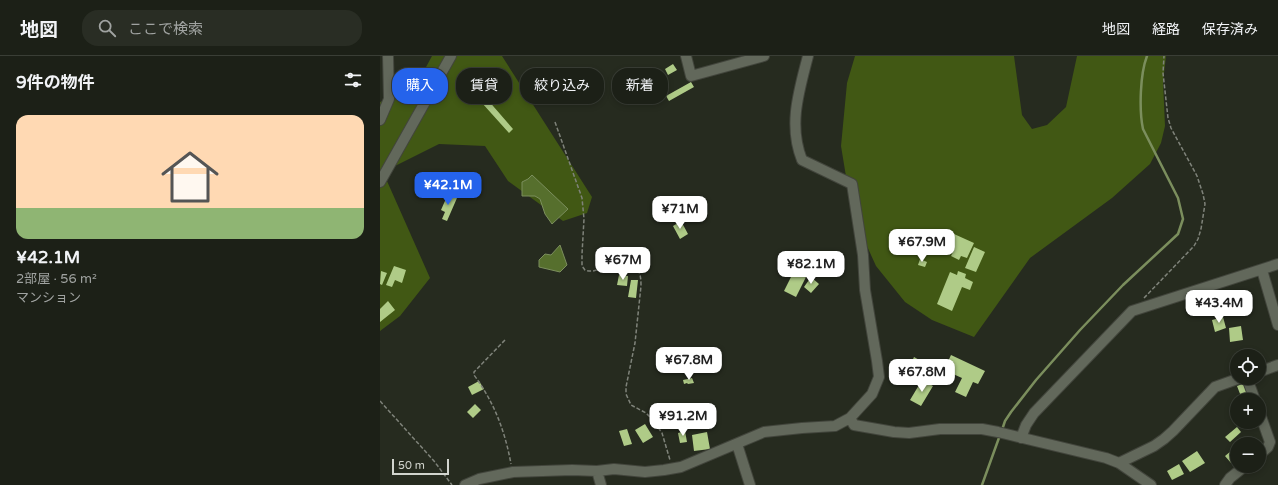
<!DOCTYPE html>
<html lang="ja">
<head>
<meta charset="utf-8">
<style>
	body { margin:0; font-family:"Varela Round","Noto Sans JP",sans-serif; background:#292d24; color:#f1f3f6; height:100vh; display:flex; flex-direction:column; font-size:15px; white-space:nowrap }
	* { box-sizing:border-box; margin:0 }
	p { font-size:13px; color:#a0a3a1 }
	.icon { flex:none; width:22px; height:22px; fill:none; stroke:currentColor; stroke-width:2; stroke-linecap:round; stroke-linejoin:round }
	.map { position:relative; flex:1; overflow:hidden }
	.details { display:flex; flex-direction:column; background:#1c2017; width:380px }
	.details>* { flex:none }
	.hud { position:absolute; left:12px; top:12px; width:380px; height:36px; display:flex; gap:8px }
	.buttons { position:absolute; left:850px; top:293px; display:grid; gap:8px }
	.buttons a { display:grid; place-items:center; width:36px; height:36px; border-radius:50%; background:#1c2017; box-shadow:0 2px 6px #0003,0 0 0 1px #3a3e36; font-size:20px }
	.scale { position:absolute; left:12px; bottom:10px; width:57px; box-sizing:border-box; padding-left:4px; border:2px solid #d2d5ce; border-top:0; font-size:11px; line-height:14px; white-space:nowrap; color:#d2d5ce; -webkit-text-stroke:3px #262b1f; paint-order:stroke }
	.price { position:absolute; translate:-50% -34px; padding:0 9px; border-radius:8px; background:#fff; color:#222; font-size:13px; line-height:26px; filter:drop-shadow(0 1px 2px #0008) }
	.price::after { content:''; position:absolute; left:50%; top:24px; width:12px; height:9px; margin-left:-6px; background:inherit; clip-path:polygon(0 0,100% 0,50% 100%) }
	.price.active { background:#2563eb; color:#fff }
	ul { padding:0; list-style:none }
	li { display:grid; align-content:center; gap:8px; height:212px; padding:0 16px }
	li+li { border-top:1px solid #3a3e36 }
	li span { display:grid; place-items:center; height:124px; border-radius:12px; color:#555 }
	li>.icon { margin-inline-start:auto }
	span .icon { width:72px; height:72px; fill:#fffc; stroke-width:1 }
	li b { font-size:17px }
	h2 { display:flex; justify-content:space-between; align-items:center; height:48px; padding:0 16px; font-size:17px }
	.pill { padding:0 14px; border-radius:16px; background:#1c2017; box-shadow:0 2px 6px #0003,0 0 0 1px #3a3e36; font-size:14px; line-height:36px }
	.pill.active { background:#2563eb; color:#fff }
	header { display:flex; align-items:center; gap:24px; box-sizing:border-box; height:56px; padding:0 20px; background:#1c2017; border-bottom:1px solid #3a3e36 }
	header strong { font-size:19px }
	nav { display:flex; gap:22px; margin-inline-start:auto; font-size:14px }
	.search { width:280px; height:36px; background:#292d24; display:flex; align-items:center; gap:10px; box-sizing:border-box; padding:0 14px; border-radius:16px; color:#a0a3a1; font-size:15px }
	main { display:flex; flex:1; min-height:0 }
	.map>svg:first-child { display:block }
</style>
</head>
<body>
<header>
<strong>地図</strong>
<div class="search"><svg class="icon" aria-label="search" viewBox="0 0 24 24"><circle cx="10" cy="10" r="6"/><path d="M15 15l6 6"/></svg>ここで検索</div>
<nav><a>地図</a><a>経路</a><a>保存済み</a></nav>
</header>
<main>
<section class="details">
<h2>9件の物件<svg class="icon" aria-label="filters" viewBox="0 0 24 24"><path d="M4 7h16M4 17h16"/><circle cx="9" cy="7" r="2"/><circle cx="15" cy="17" r="2"/></svg></h2>
<ul>
<li><span style="background:linear-gradient(#ffd9b3 75%,#8fb573 0)"><svg class="icon" aria-label="home" viewBox="0 0 24 24"><path d="M3 11l9-7 9 7M6 9v11h12V9"/></svg></span><div><b>¥42.1M</b><p>2部屋 · 56 m²</p><p>マンション</p></div></li>
</ul>
</section>
<div class="map">
<svg width="898" height="429" viewBox="0 0 898 429">
	<rect width="100%" height="100%" fill="#262b1f"/>
	<path fill="#415814" d="M52,0H122L212,141L207,157L183,165L128,125L105,90L59,88L3,116L50,222L20,260L0,275V46L33,35Z
		M475,0H634L642,59L652,73L667,69L686,51L697,0H786L783,26L785,70L781,87L770,108L732,142L650,202L594,281L552,264L525,246L496,210L472,157L461,90L467,27Z"/>
	<path fill="#566f2d" stroke="#7b8e5d" d="M152,119L188,153L172,168L165,158L160,143L155,140H142V126L148,123Z
		M180,189L187,209L180,216L159,211V204L165,198L171,199Z"/>
	<g fill="none" stroke-linecap="round" stroke-linejoin="round">
		<path stroke="#7b8e5d" stroke-width="2.5" d="M622,374L625,365L631,356L656,324L700,274L743,229L798,178L803,163L798,142L763,73C759,54 760,18 767,0
			M602,429L620,379"/>
	</g>
	<path fill="#afcb87" d="M293,8L297,14L288,19L285,13Z
		M311,26L314,31L289,45L286,40Z
		M98,32L104,39L100,43L93,36Z
		M107,43L133,73L129,77L102,47Z
		M68,138L77,142L67,165L62,163L65,156L61,154Z
		M301,165L308,178L300,183L293,170Z
		M574,178L594,187L587,202L581,200L579,204L571,200L573,196L567,193Z
		M594,191L605,196L596,216L585,212Z
		M263,197L265,203L259,205L256,199Z
		M540,203L547,206L545,211L538,209Z
		M14,210L26,214L22,227L15,224L12,231L6,229Z
		M415,213L427,219L416,241L404,235Z
		M1,215L7,217L2,229L0,228Z
		M578,215L586,218L585,222L593,226L590,234L582,231L572,255L557,248L570,216L577,219Z
		M239,219L248,220L247,230L237,229Z
		M431,221L439,228L431,237L424,231Z
		M251,224H258L256,242L248,241Z
		M8,245L15,254L0,266V253Z
		M843,261L846,272L835,276L832,264Z
		M861,270L863,284L850,286L849,272Z
		M571,299L605,315L598,328L593,326L586,341L575,336L582,322L564,314Z
		M534,301L550,310L548,312L558,317L553,325L542,320L541,323L527,316Z
		M312,322L314,327L308,328L307,327L304,328L303,324Z
		M542,324L553,330L541,350L530,344Z
		M99,325L104,333L92,339L88,331Z
		M865,327L870,340L862,343L857,330Z
		M95,348L101,354L93,362L87,356Z
		M265,368L273,381L263,387L255,374Z
		M857,371L861,376L850,386L845,381Z
		M247,373L252,388L244,390L239,375Z
		M305,375L307,386L300,387L298,377Z
		M327,376L330,393L314,395L312,379Z
		M857,390V402L851,407L845,400Z
		M817,395L825,407L810,416L802,405Z
		M799,408L804,418L792,424L787,415Z"/>
	<g fill="none" stroke-linecap="round" stroke-linejoin="round">
		<g stroke="#42453c" stroke-width="12">
			<path id="minor" d="M306,0L311,20L384,0
				M0,64L9,43L8,0
				M0,126L71,0
				M882,214L898,269
				M879,316L898,309
				M867,322L875,344
				M879,355L890,386L888,391L879,399
				M470,362L474,369L514,376L529,377L560,373H602L618,376L726,402L739,407L771,429
				M641,382L646,369L654,357L752,255L898,208
				M357,388L370,429
				M739,407L774,390L784,383L793,375L835,331L860,322
				M217,415L221,429
				M85,429L99,423L133,416L192,414L217,415L234,413L265,416L284,414L301,411L384,376L422,372L455,370L470,362L492,338L499,321L497,305L485,234L483,199L472,128L422,104C408,69 419,35 428,0
				M845,429L850,422L865,410"/>
		</g>
		<path stroke="#7f837a" stroke-width="1.5" stroke-dasharray="4 2" stroke-linecap="butt" d="M175,66L202,142L204,163L202,198V210L205,214C215,218 222,210 232,208C236,207 241,208 245,208C259,209 261,217 261,230L255,287L246,331V338L251,349L266,357L273,364L282,377L290,404
			M764,242L814,190L818,183L821,173L825,148L823,138L817,120L791,72L788,62L783,17L784,0
			M125,284L94,316V319C114,346 125,375 131,408
			M0,345L54,405L72,429"/>
		<use href="#minor" stroke="#62685b" stroke-width="10"/>
	</g>
</svg>
<div class="buttons">
<a><svg class="icon" aria-label="locate" viewBox="0 0 24 24"><circle cx="12" cy="12" r="6"/><path d="M12 2v4M12 18v4M2 12h4M18 12h4"/></svg></a>
<a>+</a>
<a>−</a>
</div>
<div class="scale">50 m</div>
<b class="price active" style="left:68px;top:150px">¥42.1M</b>
<b class="price" style="left:300px;top:174px">¥71M</b>
<b class="price" style="left:542px;top:207px">¥67.9M</b>
<b class="price" style="left:243px;top:225px">¥67M</b>
<b class="price" style="left:431px;top:229px">¥82.1M</b>
<b class="price" style="left:839px;top:268px">¥43.4M</b>
<b class="price" style="left:309px;top:325px">¥67.8M</b>
<b class="price" style="left:542px;top:337px">¥67.8M</b>
<b class="price" style="left:303px;top:381px">¥91.2M</b>
<div class="hud">
<a class="pill active">購入</a>
<a class="pill">賃貸</a>
<a class="pill">絞り込み</a>
<a class="pill">新着</a>
</div>
</div>
</main>
</body>
</html>
